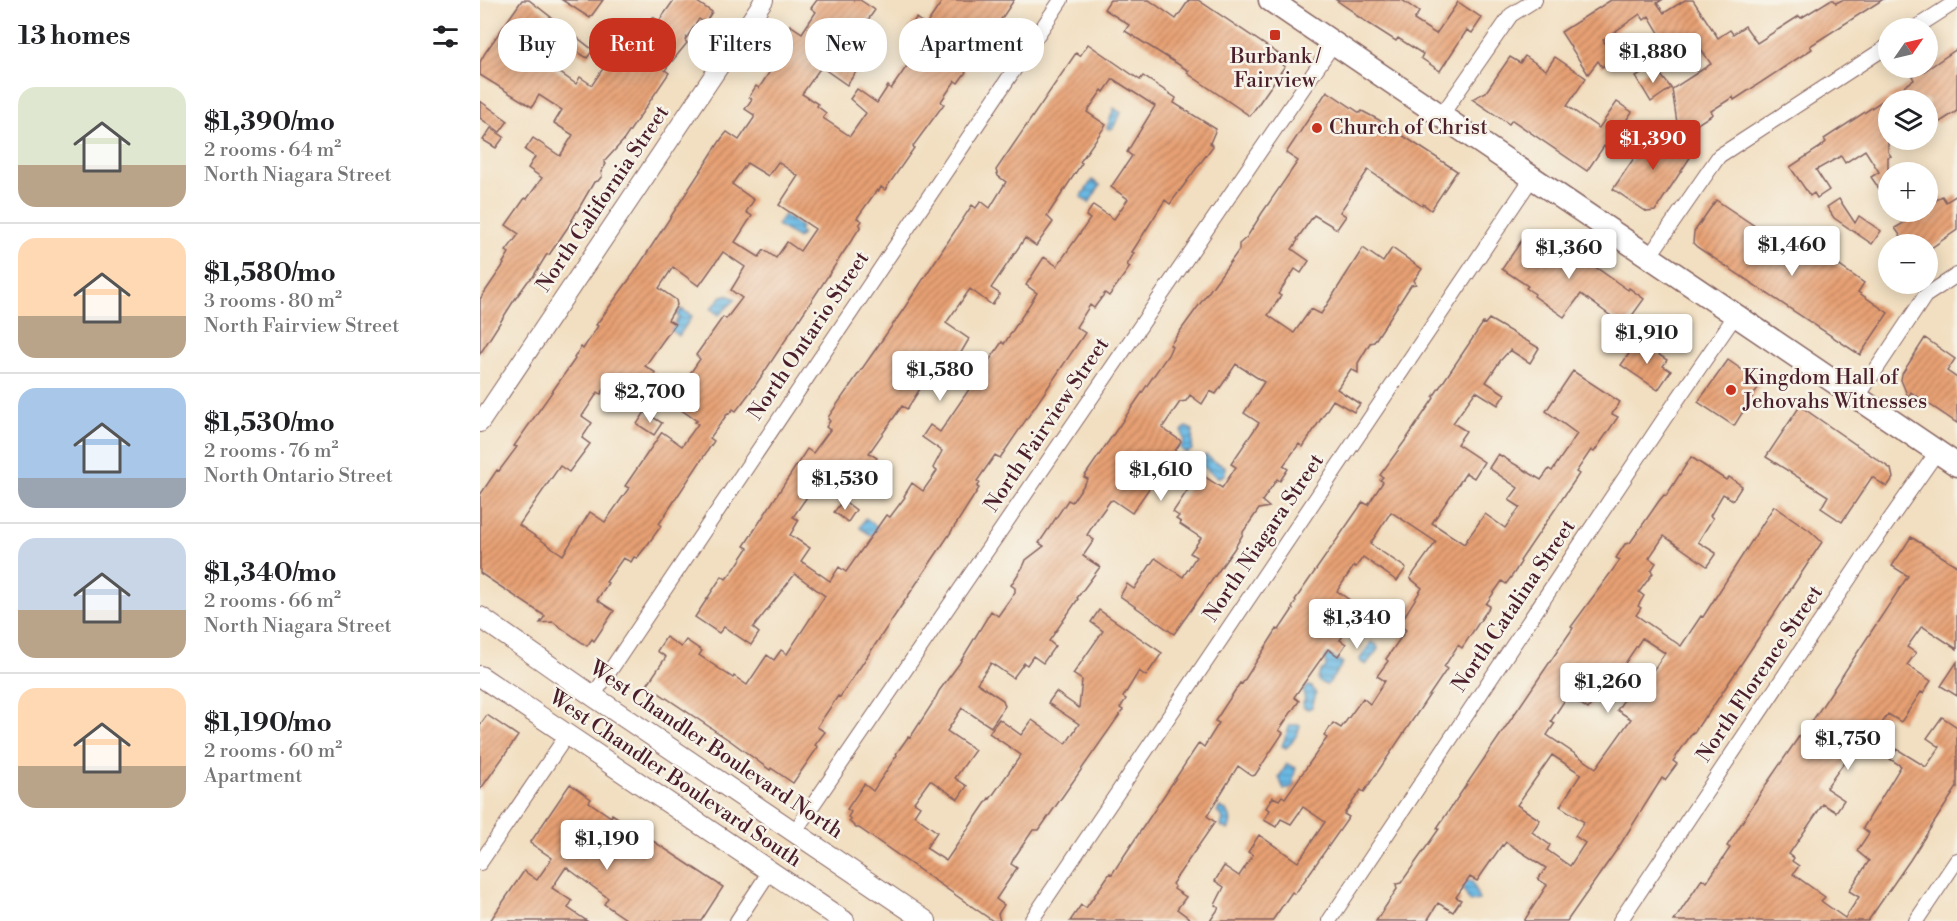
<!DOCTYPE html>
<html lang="en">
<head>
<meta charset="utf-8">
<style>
	body { margin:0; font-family:"Libre Bodoni",serif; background:#f6f6f6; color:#202124; height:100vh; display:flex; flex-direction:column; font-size:22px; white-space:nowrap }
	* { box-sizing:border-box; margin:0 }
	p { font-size:20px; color:#757577 }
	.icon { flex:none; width:33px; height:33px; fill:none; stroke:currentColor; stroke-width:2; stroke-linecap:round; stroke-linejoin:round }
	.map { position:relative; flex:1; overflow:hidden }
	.sheet { display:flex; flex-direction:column; background:#fff; width:480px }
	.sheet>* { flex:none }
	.guide { position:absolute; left:18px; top:18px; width:570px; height:54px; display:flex; gap:12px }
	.needle { width:39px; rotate:56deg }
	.controls { position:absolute; left:1398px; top:18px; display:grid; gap:12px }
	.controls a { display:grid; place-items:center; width:60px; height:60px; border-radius:50%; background:#fff; box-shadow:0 3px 15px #0003; font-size:30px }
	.price { position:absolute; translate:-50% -51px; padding:0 14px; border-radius:6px; background:#fff; color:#222; font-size:20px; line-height:39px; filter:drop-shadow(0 2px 3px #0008) }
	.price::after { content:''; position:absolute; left:50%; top:36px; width:18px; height:14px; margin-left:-9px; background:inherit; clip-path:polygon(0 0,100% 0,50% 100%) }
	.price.on { background:#c8321e; color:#fff }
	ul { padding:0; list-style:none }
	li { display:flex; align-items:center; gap:18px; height:150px; padding:0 18px }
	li+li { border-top:2px solid #e0e0e0 }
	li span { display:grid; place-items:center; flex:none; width:168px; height:120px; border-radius:18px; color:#555 }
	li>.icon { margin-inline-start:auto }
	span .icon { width:72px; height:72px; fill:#fffc; stroke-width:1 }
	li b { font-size:26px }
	h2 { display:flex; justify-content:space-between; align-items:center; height:72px; padding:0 18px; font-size:26px }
	.pill { padding:0 21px; border-radius:24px; background:#fff; box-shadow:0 3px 15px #0003; font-size:21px; line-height:54px }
	.pill.on { background:#c8321e; color:#fff }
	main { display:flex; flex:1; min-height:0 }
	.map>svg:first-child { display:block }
</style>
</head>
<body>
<main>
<section class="sheet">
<h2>13 homes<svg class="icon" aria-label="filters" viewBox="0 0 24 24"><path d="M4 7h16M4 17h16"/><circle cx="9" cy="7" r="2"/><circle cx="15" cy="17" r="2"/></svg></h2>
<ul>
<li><span style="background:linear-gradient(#dfe7d0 65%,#b9a48a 0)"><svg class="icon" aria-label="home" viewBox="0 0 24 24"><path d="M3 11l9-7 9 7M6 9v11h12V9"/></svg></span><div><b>$1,390/mo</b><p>2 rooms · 64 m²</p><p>North Niagara Street</p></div></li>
<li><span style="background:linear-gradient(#ffd9b3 65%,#b9a48a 0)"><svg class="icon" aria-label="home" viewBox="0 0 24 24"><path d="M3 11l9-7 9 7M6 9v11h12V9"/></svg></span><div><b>$1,580/mo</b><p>3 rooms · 80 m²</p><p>North Fairview Street</p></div></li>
<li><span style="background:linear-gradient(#a9c7e8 75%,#9aa5b1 0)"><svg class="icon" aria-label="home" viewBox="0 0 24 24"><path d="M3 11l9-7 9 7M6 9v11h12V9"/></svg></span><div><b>$1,530/mo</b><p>2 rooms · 76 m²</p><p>North Ontario Street</p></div></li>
<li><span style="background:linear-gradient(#c9d6e8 60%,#b9a48a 0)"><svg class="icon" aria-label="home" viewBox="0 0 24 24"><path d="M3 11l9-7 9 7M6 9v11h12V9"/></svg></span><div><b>$1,340/mo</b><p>2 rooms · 66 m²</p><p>North Niagara Street</p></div></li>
<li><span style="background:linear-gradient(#ffd9b3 65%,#b9a48a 0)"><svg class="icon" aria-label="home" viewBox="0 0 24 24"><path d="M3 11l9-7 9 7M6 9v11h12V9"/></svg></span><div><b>$1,190/mo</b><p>2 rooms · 60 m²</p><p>Apartment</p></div></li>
</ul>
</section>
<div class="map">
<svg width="1477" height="921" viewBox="0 0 1477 921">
	<defs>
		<pattern id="water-rules" width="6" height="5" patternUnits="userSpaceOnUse" patternTransform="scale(1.5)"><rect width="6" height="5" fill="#69bae5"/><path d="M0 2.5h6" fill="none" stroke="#5897ba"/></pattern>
		<pattern id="building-hatch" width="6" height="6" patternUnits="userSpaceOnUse" patternTransform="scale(1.5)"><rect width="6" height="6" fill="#e7a073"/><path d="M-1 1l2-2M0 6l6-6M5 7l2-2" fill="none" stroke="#bd825f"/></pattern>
	</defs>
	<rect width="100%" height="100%" fill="#f7f3e8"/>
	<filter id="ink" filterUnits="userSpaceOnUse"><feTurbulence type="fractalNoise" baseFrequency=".0167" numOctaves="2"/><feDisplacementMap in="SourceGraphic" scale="12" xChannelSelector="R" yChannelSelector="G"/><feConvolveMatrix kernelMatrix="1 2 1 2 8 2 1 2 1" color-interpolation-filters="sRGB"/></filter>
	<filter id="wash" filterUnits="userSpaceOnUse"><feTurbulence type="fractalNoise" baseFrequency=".008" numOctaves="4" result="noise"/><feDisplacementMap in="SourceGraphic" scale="24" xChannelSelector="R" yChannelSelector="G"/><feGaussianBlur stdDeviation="1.35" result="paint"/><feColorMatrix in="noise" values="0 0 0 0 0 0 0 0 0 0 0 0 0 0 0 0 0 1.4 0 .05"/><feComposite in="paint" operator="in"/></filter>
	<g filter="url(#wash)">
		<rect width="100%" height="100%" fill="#f2dfc1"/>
		<path fill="url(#water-rules)" stroke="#5a6c88" stroke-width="1.5" d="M634,108L641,113L633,128L630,129L627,128Z
			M612,180L620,185L609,203L601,197Z
			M304,215L321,227L319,231L322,234L318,238L297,225Z
			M247,295L256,299L239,315L231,309L242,296Z
			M201,309L212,316L199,336L191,330L199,317L197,315Z
			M706,427L713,430L712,450L706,453L700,448L704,441L702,431Z
			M726,455L735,462L745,466V474L740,477H737L718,463Z
			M385,518L405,532L400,541L380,528Z
			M891,642L897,645L898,649L886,665L881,662L880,659Z
			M848,654L863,663L849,683L846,685L839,682L838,678L840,672L846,667L845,658Z
			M828,686L832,687L836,694L832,707L828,709L823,707V703L825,700L823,691Z
			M810,725H820C819,733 812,743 806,748L802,746Z
			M807,764L816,768L813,778L814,786L804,790L799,777Z
			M740,807C749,810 754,821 748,830L741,826L743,818L737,812Z
			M983,877L993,883L999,900L990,902L984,891L977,886Z"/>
		<g id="blocks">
			<path fill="url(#building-hatch)" fill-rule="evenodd" d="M42,0H49L113,50L107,58L84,43L69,65L96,84L100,77L112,85L143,39L133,32L141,20L162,33L173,17L179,21L194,0H214L232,12L225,23L219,19L205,40L207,43L185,70L189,73L143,141L124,162L126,164L121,172L122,176L118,181L114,182L88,227L69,255L67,254L53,277L48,281L33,302L0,354V299L24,264L23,263L29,253L26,251L39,234L26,225L45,198L47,199L62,178L48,168L55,157L45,150L53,138L80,156L93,135L74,123L82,110L59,95L52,107L0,75V62L5,53Z
				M82,0H123L110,18Z
				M337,0H380L395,10L363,55L380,66L367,85L341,67L322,94L338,104L337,106L346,113L343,118L370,136L386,113L370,99L377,89L397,103L408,86L411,89L436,53L434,52L443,40L428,30L436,18L446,25L463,0H534L504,45L500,42L484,65L486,66L483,70L486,72L478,83L475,81L462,100L461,102L464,104L433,146L434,148L405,190L401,187L399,191L397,190L377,218L382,221L379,225L381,226L275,386L256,411L253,409L249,414L248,413L230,438L234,441L179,524L181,526L168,544L157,558L154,557L151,562L143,558L126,582L128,583L117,600L134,611L114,641L112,639L107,646L73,622L60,623L65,616L0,573V495L17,470L19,471L37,447L34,446L95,359L94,358L101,347L103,349L118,326L116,325L154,273L242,138L247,132L259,140L274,118V115L265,109L272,99L269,97L276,86L279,88L312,38L310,25L322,33L336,12L331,8ZM298,162L318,176L299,205L335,229L320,251L307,242L296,258L284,250L279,257L255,242L272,216L266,212L274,200L252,184L267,163L288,176ZM243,252L265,267L251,290L262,298L246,319L243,317L216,355L220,359L200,388L203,390L193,404L217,421L215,422L218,424L202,446L182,432L145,486L149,488L125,522L110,512L83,555L39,525L80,466L89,472L110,444L102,438L112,423L102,416L118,392L121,394L129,382L138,387L147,374L151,377L153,375L168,386L176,373L165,366L195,324L188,320L197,305L196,300L179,288L193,267L219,286Z
				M630,0H669L696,19L709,0H718L803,57L801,60L804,62L802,65L805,66L770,116L707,73L709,71L645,31L649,25L624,9Z
				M856,0H922L939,12L934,20L956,34L978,2L1002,18L992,33L987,30L960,71L941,58L943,54L918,38L916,41L874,14L875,13Z
				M1131,0H1182L1177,3L1184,13L1205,0H1213L1238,38L1250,30L1253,34L1265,26L1277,43L1319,16L1321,18L1350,0H1354L1356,3L1362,0H1402L1330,46L1332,49L1309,64L1254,100L1253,97L1231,111L1233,114L1199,136L1192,89L1231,64L1212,35L1203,41L1199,34L1185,43L1169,16L1164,20L1160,14L1123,40L1135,59L1122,67L1118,61L1108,74L1081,32Z
				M608,44L660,80L663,76L696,98L694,103L736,129L730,143L733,146L690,204L685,200L652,252L654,253L647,265L650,267L629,296L625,293L614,308L610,305L596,327L605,333L520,458L515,455L497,481L500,483L497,487L499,488L471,532L360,697L358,696L337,727L345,732L335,745L338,747L313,783L291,768L290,770L252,742L167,685L186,657L177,651L186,637L201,647L206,640L222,651L219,655L253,678L254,676L267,685L287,655L294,660L301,650L307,654L345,596L315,574L273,628L279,633L271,645L244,627L239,633L215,617L242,576L246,579L255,568L268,548L264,546L327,449L333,453L350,430L346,427L350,421L348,419L349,416L423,310L492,205L496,208L501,201L510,208L526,182L518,176L516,170L596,53L600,56ZM633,79L675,106L647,152L652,156L631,187L648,199L634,219L613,205L606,216L610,219L577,266L564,257L546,285L557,293L524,344L522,342L502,371L479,356L489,339L466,323L490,289L512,305L520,294L511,288L545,238L556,246L573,222L567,216L602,163L600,162L626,125L607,112L622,90L624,92ZM460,368L490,388L460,432L450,425L442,437L462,451L453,468L457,471L443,491L432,483L424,496L425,497L410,517L406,515L366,572L359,567L350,581L321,561L330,548L310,535L319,520L313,517L340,478L345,481L347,479L372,496L397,458L389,453L422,406L427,409L447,378L452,381Z
				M1477,49V111L1457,124L1448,109V100H1408V152L1411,156L1408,157V186L1400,190L1391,177L1399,172L1385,150L1365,163L1361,156L1336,170L1349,190L1337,198L1334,193L1330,196L1310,167L1339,148L1346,142L1344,139L1434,80L1432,76L1442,70L1443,72Z
				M1045,56L1066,70L1075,57L1106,78L1087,106L1119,128L1137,102L1152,112L1127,148L1124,146L1107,171L1032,120L1029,124L992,99L1006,92L1030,57L1040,63Z
				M1174,66L1191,88L1171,102L1156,77Z
				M847,91L880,113L882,111L899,120L977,171L951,210L943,204L942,206L888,170L860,212L866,216L857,229L834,215L817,239L818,240L812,249L829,261L821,273L815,269L798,294L801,296L788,315L814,333L831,309L841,314L883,248L903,262L912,248L942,269L934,280L936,284L931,285L894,342L890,343L878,363V373L871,369L857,389L880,404L874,412L853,400L823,447L819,444L803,466L808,469L800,481L797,479L782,501L789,507L779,509L763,532V534L754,549L694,634L640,596L647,584L654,589L675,558L703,577L716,557L710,553L721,538L700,524L701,522L696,519L699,516L693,512L719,473L742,488L756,467L751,464L779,423L764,413L784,382L756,364L736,394L730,391L722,404L710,395L706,401L700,402L682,428L701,441L699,445L652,513L633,500L630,501L615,522L607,535L614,540L603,556L620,567L597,598L598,599L569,641L575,646L563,663L553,656L547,665L544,663L533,678L511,663L497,683L523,700L525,706L511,727L482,708L467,731L495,750L475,778L487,786L478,799L450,780L434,802L440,806L434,815L457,832L446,848L466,861L509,798L510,799L541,755L509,733L519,719L541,735L552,720L586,744L599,724L568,703L576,692L599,708L602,680L593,674L623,631L611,622L619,610L682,653L666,676L659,671L643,697L646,699L640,708L643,710L559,830H553L534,858L531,864L537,868L516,899L524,905L518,914L520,921H513L379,828H376L369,821L371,819L368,817L371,812L367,809L384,784L393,791L417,755L416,754L428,737L430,738L454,701L459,691L479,664L511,611L518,616L535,592V588L531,585L544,565L546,560L564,546L559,543L588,500L592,502L608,479L604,477L688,355L692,346L690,345L738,279L759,250V244L767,237L782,213L818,161L806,153Z
				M0,101L28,121L20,132L0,118Z
				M1175,127L1213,153L1175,211L1167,212L1133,189Z
				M11,128L24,137L16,148L3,140Z
				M1477,195V230L1448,250V244H1426L1415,228L1442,212H1448V206L1462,196L1466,202Z
				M1359,199L1375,223L1379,216L1401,231L1392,244L1354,218L1347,207Z
				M1236,200L1315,253L1316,250L1332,261L1338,251L1384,283L1378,292L1408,313L1380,355L1217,247L1213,243L1214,232Z
				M1046,234L1055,240L1057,238L1081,255L1087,247L1148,290L1149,288L1164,299L1146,324L1141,320L1139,322L1101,294L1084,317L1054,296L1055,294L1046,288L1048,286L1022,269Z
				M1009,319L1059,348L1050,363L1030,350L1020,361L1006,382L1025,394L1018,405L996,391L973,423L986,431L977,444L1004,462L994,478L986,473L952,523L984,544L1005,514L1025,528L1040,507L1029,500L1038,488L1009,468L1018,454L1061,480L1069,469L1072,471L1097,434L1066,411L1093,371L1140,402L1132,414L1138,417L1114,452L1111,450L1096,472L1099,474L1040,561L1041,562L1034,573L1026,584L1022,581L1006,604L1010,606L982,648L978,645L964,667L967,669L884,792L881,790L864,814L869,817L815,894L812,892L792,921H730L739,908L735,905L744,887L735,881L744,866L759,876L773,855L768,852L779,835L818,862L845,822L823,807L811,824L801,819L796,827L784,820L790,810L786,808L793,797L799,800L802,796L805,798L847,738L844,736L853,723L861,728L883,698L890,704L905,681L897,676L908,661L906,659L926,630L919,625L942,588L930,578L956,542L911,512L890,544L926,568L917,581L883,557L876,567L874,566L857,591L878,606L875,610L879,613L860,640L866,644L858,656L848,649L814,697L819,701L799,730L803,733L775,775L772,776L758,766L727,816L735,822L692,884L695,887L694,889L706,897L697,909L713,921H590L601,905L606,908L630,873L632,874L719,743L724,747L739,723L735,721L737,718L760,683L762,684L797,629L799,630L813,609L812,608L816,601L815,600L883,502L888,505L903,482L900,480L903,477L900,475L927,438L954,398L953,397L1003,323L1005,324Z
				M1445,338L1475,359L1467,371L1477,378V423L1431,392L1428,397L1421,380L1422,374Z
				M1158,341L1187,360L1183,366L1191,371L1178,390L1141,365Z
				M1248,360L1281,383L1254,426L1218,402Z
				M1320,406L1411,469L1413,478L1407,487L1392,477L1362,522L1341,508L1348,496L1286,457Z
				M165,412L182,423L174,435L157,424Z
				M1211,457L1246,480L1249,477L1262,486L1253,500L1243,494L1230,516L1233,518L1218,542L1236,553L1227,566L1184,536L1169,558L1176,563L1171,571L1173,573L1159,592L1164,596L1158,606L1161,608L1156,615L1201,646L1221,616L1223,617L1294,506L1329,530L1342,542L1226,717L1225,716L1214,733L1213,732L1193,761L1197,764L1185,780L1182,778L1138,848L1087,921H1044L1067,885L1058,879L1066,868L1026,842L1023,846L1022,845L997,881L990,877L976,897L981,900L973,912L958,903L947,921H896L917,889L916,884L921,883L959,829L957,828L1093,628L1091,627L1140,560L1136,558L1145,544L1150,543L1179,501L1184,495L1186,496ZM1162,638L1185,653L1168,678L1162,673L1137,710L1151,719L1116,768L1067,735L1075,723L1071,721L1088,695L1108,709L1137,665L1142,668ZM1072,755L1101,774L1080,806L1104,822L1095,836L1105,843L1090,866L1067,850L1070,845L1052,832L1060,820L1037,805Z
				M363,500L376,510L368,522L354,512Z
				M1431,537L1477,566V649L1442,626L1427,647L1436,653L1427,665L1451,681L1443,693L1441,692L1421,722L1408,714L1389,743L1380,740L1346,788L1364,800L1356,812L1343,804L1309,854L1314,858L1312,861L1319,866L1313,874L1345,897L1341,901L1365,918L1379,897L1369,891L1389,861L1377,851L1389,833L1383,828L1421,766L1410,759L1417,749L1446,767L1460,747L1447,738L1462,717L1477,727V787L1430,860L1388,921H1194L1222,879L1227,882L1250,848L1247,846L1285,786L1329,722L1331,723L1428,576L1412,566Z
				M1477,662V696L1461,686Z
				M7,715L38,736L0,790V725Z
				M90,784L111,799L109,802L131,817L132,814L243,887L221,921H149L124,904L128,898L86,867L72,888L92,901L88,908L107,921H10L44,871L57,880L72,858L50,843Z"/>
		</g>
	</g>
	<g filter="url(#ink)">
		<use href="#blocks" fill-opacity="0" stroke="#856260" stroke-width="1.5"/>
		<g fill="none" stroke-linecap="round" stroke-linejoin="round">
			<g stroke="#856260" stroke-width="16">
				<path id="minor" d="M1435,28L1477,1
					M961,116L1031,15L1055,0
					M1169,257L1239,156L1408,46
					M1377,398L1445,296L1477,275
					M113,696L581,0
					M315,831L854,43
					M0,863L87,735
					M257,921L290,871
					M551,921L1052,178
					M849,921L1184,419L1255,316
					M1140,921L1385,555L1457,452
					M1436,921L1477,860"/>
			</g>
			<g stroke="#856260" stroke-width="20">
				<path id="tertiary" d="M0,423L284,0"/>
			</g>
			<g stroke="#856260" stroke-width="22">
				<path id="secondary" d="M0,617L113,696L446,921
					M0,676L364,921"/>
			</g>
			<g stroke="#856260" stroke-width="25">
				<path id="primary" d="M790,0L1477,465"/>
			</g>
			<use href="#minor" stroke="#fff" stroke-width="14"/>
			<use href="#tertiary" stroke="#fff" stroke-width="18"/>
			<use href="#secondary" stroke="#fff" stroke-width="20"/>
			<use href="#primary" stroke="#fff" stroke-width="22"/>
		</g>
	</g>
	<g fill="#c8321e" stroke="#f7f3e8" stroke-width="2">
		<rect x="789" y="29" width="12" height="12" rx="3"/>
		<circle cx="837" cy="128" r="6"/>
		<circle cx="1251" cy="390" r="6"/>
	</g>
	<g text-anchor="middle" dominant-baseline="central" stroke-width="5" stroke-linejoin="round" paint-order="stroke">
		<g font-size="21" fill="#4a1f2b" stroke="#f7f3e8" text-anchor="start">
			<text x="795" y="57" text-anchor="middle">Burbank /<tspan x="795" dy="24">Fairview</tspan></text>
			<text x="849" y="128">Church of Christ</text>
			<text x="1263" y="378">Kingdom Hall of<tspan x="1263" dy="24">Jehovahs Witnesses</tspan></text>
		</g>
		<g font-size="21" fill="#4a1f2b" stroke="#f7f3e8">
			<text transform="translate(123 199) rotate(-56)">North California Street</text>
			<text transform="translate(329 336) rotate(-56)">North Ontario Street</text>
			<text transform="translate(567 425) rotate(-56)">North Fairview Street</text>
			<text transform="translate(784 538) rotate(-56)">North Niagara Street</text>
			<text transform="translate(1034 606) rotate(-56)">North Catalina Street</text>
			<text transform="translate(1280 674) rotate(-56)">North Florence Street</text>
			<text transform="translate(236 750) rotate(34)">West Chandler Boulevard North</text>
			<text transform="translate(195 779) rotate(34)">West Chandler Boulevard South</text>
		</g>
	</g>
</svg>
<div class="controls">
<a><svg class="needle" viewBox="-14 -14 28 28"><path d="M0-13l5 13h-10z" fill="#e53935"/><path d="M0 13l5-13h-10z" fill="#757577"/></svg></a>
<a><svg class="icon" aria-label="layers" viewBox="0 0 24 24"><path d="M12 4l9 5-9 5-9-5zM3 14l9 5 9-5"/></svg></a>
<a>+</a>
<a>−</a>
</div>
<b class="price" style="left:1173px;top:84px">$1,880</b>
<b class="price on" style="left:1173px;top:171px">$1,390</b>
<b class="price" style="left:1312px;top:277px">$1,460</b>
<b class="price" style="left:1089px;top:280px">$1,360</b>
<b class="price" style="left:1167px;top:365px">$1,910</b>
<b class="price" style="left:460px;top:402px">$1,580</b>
<b class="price" style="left:170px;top:424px">$2,700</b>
<b class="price" style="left:681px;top:502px">$1,610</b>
<b class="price" style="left:365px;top:511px">$1,530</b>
<b class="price" style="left:877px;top:650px">$1,340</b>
<b class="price" style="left:1128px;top:714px">$1,260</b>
<b class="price" style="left:1368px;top:771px">$1,750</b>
<b class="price" style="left:127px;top:871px">$1,190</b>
<div class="guide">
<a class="pill">Buy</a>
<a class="pill on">Rent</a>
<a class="pill">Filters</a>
<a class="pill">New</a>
<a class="pill">Apartment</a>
</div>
</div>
</main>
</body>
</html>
